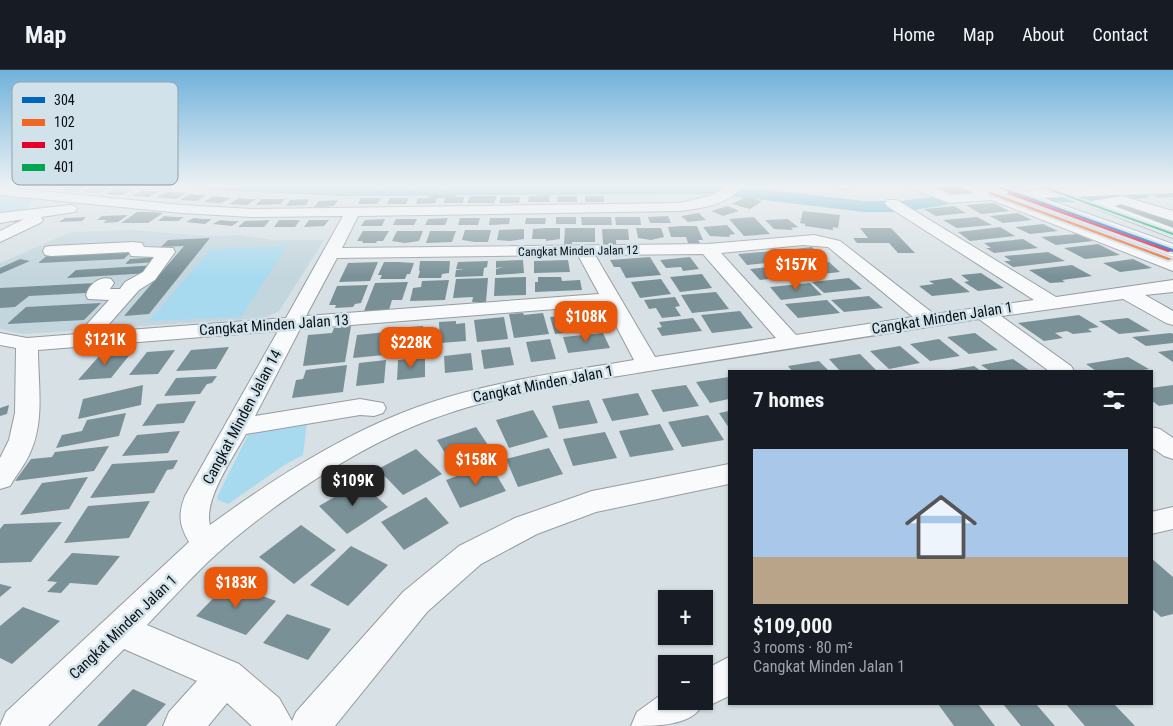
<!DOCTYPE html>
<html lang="en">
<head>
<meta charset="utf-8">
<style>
	body { margin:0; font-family:"Roboto Condensed",sans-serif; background:#242831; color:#f1f3f6; height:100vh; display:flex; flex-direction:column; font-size:19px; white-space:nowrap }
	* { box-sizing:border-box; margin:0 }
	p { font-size:16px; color:#9ea1a6 }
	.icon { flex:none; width:28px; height:28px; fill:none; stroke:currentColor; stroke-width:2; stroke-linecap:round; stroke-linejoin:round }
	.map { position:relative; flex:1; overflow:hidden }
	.drawer { position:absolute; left:728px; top:300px; width:425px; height:335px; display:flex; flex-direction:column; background:#171b24; border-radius:0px; box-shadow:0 1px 4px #0004 }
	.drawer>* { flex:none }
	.tools { position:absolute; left:658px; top:520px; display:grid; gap:10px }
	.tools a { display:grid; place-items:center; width:55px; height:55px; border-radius:0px; background:#171b24; box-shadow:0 1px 4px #0004; font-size:25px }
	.price { position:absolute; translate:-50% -42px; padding:0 11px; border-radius:10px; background:#ea580c; color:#fff; font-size:16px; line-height:32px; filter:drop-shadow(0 1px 2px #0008) }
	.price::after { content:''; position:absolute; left:50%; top:30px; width:15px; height:11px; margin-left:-8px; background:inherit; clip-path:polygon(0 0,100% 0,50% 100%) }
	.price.current { background:#222; color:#fff }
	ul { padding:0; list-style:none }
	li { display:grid; align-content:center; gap:10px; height:265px; padding:0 25px }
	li+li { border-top:1px solid #363941 }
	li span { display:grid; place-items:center; height:155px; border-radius:0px; color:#555 }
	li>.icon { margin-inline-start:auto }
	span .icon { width:90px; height:90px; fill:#fffc; stroke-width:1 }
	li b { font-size:21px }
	h2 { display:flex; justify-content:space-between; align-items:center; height:60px; padding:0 25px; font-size:21px }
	header { display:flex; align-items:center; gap:30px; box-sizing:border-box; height:70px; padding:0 25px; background:#171b24; border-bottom:1px solid #363941 }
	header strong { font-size:24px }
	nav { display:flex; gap:28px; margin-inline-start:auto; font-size:18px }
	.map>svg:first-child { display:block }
</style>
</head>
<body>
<header>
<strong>Map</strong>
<nav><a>Home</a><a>Map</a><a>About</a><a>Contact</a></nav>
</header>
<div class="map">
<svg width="1173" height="656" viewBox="0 0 1173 656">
	<rect width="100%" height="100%" fill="#d7e0e4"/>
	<path fill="#c3d5dd" d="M132,160L209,166L239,165L271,170H324L279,241L264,248L23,264L0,259V193L71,162Z"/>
	<path fill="#a8daef" d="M0,126L34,128L25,142L0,146Z
		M287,176L241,247L149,251L211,179Z
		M307,352L303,385L286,394L228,434L218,430L217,427L250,361Z"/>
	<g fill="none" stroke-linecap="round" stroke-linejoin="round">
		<path stroke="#5cb0cb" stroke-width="3" d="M318,121L328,115"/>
		<path fill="#5cb0cb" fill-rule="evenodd" d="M1173,121V127L1158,128L1153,125L1158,122Z
			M1144,123L1149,126L1147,128L1100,131L1095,128L1100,125Z"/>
		<path fill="#5cb0cb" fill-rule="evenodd" d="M204,115H724L864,131H900L940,126L946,127L949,131L946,135L900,142H864L713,124L341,126L212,120L206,119Z
			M1000,121L1100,123L1106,124L1109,128L1106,132L1100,133L994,130L991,126L994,122Z"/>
	</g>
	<path fill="#789096" d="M72,115H76L88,116L76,121L60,120Z
		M922,115H959L976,122L951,126Z
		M95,117H102L110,118L99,123L83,122Z
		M117,118L133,120L122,125L106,124Z
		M143,120L151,121H159L149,127L132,126Z
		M167,122H175L186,123L176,129L156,127Z
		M190,124L198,125H207L196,131L180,130Z
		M456,124L455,127H464L463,133H444L445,128H437L435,133L416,134L418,128H428L429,125Z
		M550,125L549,132H528L529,126Z
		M214,126L222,127L231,128L221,133L204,132Z
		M470,126H497L494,133H467Z
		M558,126H577V132H557Z
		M585,126H604V132H585Z
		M501,127H520L519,133H499Z
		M745,127L762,131L750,139L732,134Z
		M239,128L247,129H256L247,135L229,134Z
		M361,128H381L377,134H358Z
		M390,128H409L406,134H387Z
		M261,129H285L280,134L256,135Z
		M309,129L306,135L286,136L290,130Z
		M338,130L334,136L314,137L319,131Z
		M1118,132L1173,150V158L1106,135Z
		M994,133L1009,141L981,144L966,135Z
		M728,136L739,141L723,146L711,141Z
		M954,136L966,143L936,146L924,139Z
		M803,141L840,145L838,158L833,157V160L805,156V154L800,153Z
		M137,142H150L163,143L148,153H121Z
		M699,143L706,150L688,152L681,146Z
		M1018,143L1032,150L1003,153L990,146Z
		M128,145L118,152L103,153L107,150H97L102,146Z
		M164,146L174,147H184L178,151H158Z
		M668,146L671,153H650L648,147Z
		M86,147L82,151L59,152L65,148Z
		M556,147H576V154H556Z
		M581,147H611L612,155H582Z
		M615,147H640L641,155H616Z
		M754,147L770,164L744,166L729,149Z
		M977,147L992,155L957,158L943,150Z
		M194,148L203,149H212L205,154L186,152Z
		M448,148L445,155H425L428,149Z
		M460,148H480L478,155H458Z
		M490,148H510L509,154L489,155Z
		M526,148H546L545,154H525Z
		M385,149L382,156H361L365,150Z
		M396,149H417L414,155H393Z
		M788,149L798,157L791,158L793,160L774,159L765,150Z
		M220,150L230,151H239L232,156L213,154Z
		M270,150L264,157H238L245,151Z
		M279,150H300L295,157H274Z
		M309,150H329L324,156L304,157Z
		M1043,154L1058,161L1030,164L1015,157Z
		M727,155L735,164L729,165L730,167L710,166L703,157Z
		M682,156H697L703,170H698L700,173H688L686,167H671L668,157Z
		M1000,157L1015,166L970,171L958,162Z
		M547,158H560V169L546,171V169H532L533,159Z
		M565,158H595V172H572V175H564Z
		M636,158H661L664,167L651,170L638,168Z
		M860,158H891L915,183H898L889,173H857L853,168H868Z
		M524,159V169L510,171L497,170L499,160Z
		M602,159H628L629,170H616V174H603Z
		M465,160H491L488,172H475L462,170Z
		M363,161H389L383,171H377L376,173H362L363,171H357Z
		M397,161H423L419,171L405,173L392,171Z
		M430,161H456L452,172L426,173Z
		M1077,164L1093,171L1056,175L1041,167Z
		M210,168L149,244L124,246L184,176L161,177L168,170Z
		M1023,169L1038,178L994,183L986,178H991L984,173Z
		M1098,174L1120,185L1085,189L1064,178Z
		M812,177L824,188L789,191L778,181Z
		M133,180L124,189L38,193L49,184Z
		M774,181L785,191L747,195L738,184Z
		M1048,182L1065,191L1013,197L1004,191H1011L1004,186Z
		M162,187L157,192L125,194L130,189Z
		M650,187L661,205L626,208L620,197H614L610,190Z
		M690,187L699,199L683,201L681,197L666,198L660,190Z
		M20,189L30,191L0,204V198Z
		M1133,189L1152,198L1120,202L1103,193Z
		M523,190L524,203L496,205V199L504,197L496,198V191Z
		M568,190L570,202L534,203V191Z
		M420,191H450L449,203L442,204L441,208H418L420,201H419Z
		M488,191L487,197L484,198L483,206L455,207L456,200H464L456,199L458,192Z
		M378,192L370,211L339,212L348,193Z
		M384,192H399L414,193L410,204H407L405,209H380L382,205H378Z
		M829,192L840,202L804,206L793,196Z
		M157,195L150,203L67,208L76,200Z
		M788,195L799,206L760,210L750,199Z
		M1072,195L1092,206L1062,210L1065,212L1050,213L1029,200Z
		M981,203L1004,218L978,221L964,212L969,211L961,205Z
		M702,204L712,218L680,222L670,207Z
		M526,207V225L494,226L495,208Z
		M538,207H561L562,211L580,210L582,220L535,222V212H538Z
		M488,208L486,232H472L473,227L453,228L456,209Z
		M849,208L862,219L824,223L812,212Z
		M951,208L970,222L932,226L919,216L934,214L929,211Z
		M661,209L671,224L640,228L631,212Z
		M449,210L445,230L410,231L413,218L421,217L422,211Z
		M408,212L402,230H392L389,240L364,241L375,213Z
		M96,213L86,223L29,226L15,237L0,238V218Z
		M810,213L822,225L781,230L770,217Z
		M368,215L361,233L355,234L353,237L335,238L336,235H329L337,216Z
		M716,222L729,239L692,243L681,225Z
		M869,226L883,238L844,242L831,230Z
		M675,227L680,236L675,237L681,246L662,248L656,238L649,239L644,230Z
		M827,230L840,243L798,248L785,234Z
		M101,233L84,250L7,254L26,237Z
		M740,241L753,258L712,263L701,245Z
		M523,243L524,245L543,243L549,264L514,268L509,244Z
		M593,243L600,259L555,264L550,247Z
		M1079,245L1099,257L1088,259L1092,262L1073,264L1067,261L1055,263L1063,268L1044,271L1018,253Z
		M504,247L508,269L477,272L474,250Z
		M693,248L702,261L662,266L657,258L662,257L659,252Z
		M1128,248L1150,261L1119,264L1099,251Z
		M456,251V254L465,253L466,271L440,273L439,252Z
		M351,256L345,292L303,296L308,265L332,263L334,258Z
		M423,256V276L395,279L396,258Z
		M386,262L384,285L353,288L357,265Z
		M603,263L610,278L568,283L563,267Z
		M975,263L998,280L969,284L947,267Z
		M1171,263L1173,264V273L1146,276L1132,267Z
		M550,269L556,289L531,292L526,272Z
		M939,269L960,286L930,291L910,274Z
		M900,276L920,293L889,299L870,281Z
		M229,277L216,299L176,301L191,280Z
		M510,277L514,295L484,299L481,280Z
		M175,280L158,304L129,305L147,282Z
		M1173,280V292L1158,282Z
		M132,282L111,308L78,310L101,284Z
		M471,283L473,300L445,303L444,286Z
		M860,284L877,301H840L829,289Z
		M425,287V307L397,310L398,290Z
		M1128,287L1149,299L1139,301H1096L1086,294Z
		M1013,289L1030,301H990L981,295Z
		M386,290L384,313L356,316L359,293Z
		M819,291L829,301H792L788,296Z
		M347,295L343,322L292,328L296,310L303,309L306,300Z
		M974,296L981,301H950V300Z
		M217,306L212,313L207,314L200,324L164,326L176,308Z
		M729,307V329L710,333L696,312Z
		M143,315L141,335L78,349L83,329Z
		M686,315L699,336L663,342L651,320Z
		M1173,315V334L1159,336L1151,330V318Z
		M638,323L649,345L612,351L602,329Z
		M589,330L598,353L559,359L552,336Z
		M196,331L184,353L142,356L157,334Z
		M9,335L7,344L0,346V338Z
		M533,340L548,367L509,378L496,350Z
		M729,341V358L719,343Z
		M126,343L119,366L56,378L62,365L82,361L87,350Z
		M708,345L724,370L682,377L668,352Z
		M660,354L674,380L630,387L619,361Z
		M476,357L494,384L454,398L437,370Z
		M180,361L168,383L122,386L137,365Z
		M605,362L617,388L573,396L563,369Z
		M109,376L94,401L15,411L31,389L52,387L55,382Z
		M549,378L563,404L518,417L506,389Z
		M416,379L442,404L403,425L378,399Z
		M178,390L173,399L167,400L154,423L90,428L112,394Z
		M490,394L506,421L460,438L446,410Z
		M88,407L69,439L20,445L42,413Z
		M360,412L388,437L347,464L319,436Z
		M426,427L449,453L404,480L381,452Z
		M150,431L129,468L64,473L88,436Z
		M62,452L31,492L0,493V459L4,454Z
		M301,455L336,480L294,514L259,487Z
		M351,476L388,495L348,536L310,515Z
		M72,483L120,486L97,515L70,513L61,523L47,522L57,512L47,511Z
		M1151,488L1173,507V544L1161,547L1151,538Z
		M228,513L276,531L246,565L196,546Z
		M0,514L12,517L0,527Z
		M23,537L60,551L12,594L0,588V556Z
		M287,544L331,559L308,590L263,573Z
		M133,619L166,634L146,656H97Z
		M938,634H978L995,656H954Z
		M1003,634H1036L1055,656H1021Z
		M1066,634H1114L1135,656H1085Z"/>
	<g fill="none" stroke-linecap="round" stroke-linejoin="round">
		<g stroke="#969ca0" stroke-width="2">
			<path id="minor" d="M728,115H743C729,135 702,138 680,141L358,146L342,178L708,174L814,165L840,171L934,244L1034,230L887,136L885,133L887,130H897L1056,227L1173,210V222L1145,225L1173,241V255L1166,253L1123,229L1001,246L1071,296L1074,301H1049L979,249C869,266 759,283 649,301C566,315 482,326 405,360C341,388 262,442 211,489C189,510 168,533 147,555L239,594L279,628L292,651L296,642L403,522L459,476L515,448L592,421L729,394V414L596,442L537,464L481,494L427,542L335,656H252L227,633L208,656H163L169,642L197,611L124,579L48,656H0L6,642L189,472C179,455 178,444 185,426L278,261L38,280C38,314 45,351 30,383C25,395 16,405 10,416L0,419V388L9,370L15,343L16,278L0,275V263L27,268L78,264L109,230L88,229L86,225C89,214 100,206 111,209L114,213L110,219H120L125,212L143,202L154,187L131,186L129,182L51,186L45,185L43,181L45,177L51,176L133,172L142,173L144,177L173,178L175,182L155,210L139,220L102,262L286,248L343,146L252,147L182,143L0,125V117L182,135L252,139L680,133L713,125ZM803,175L828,177L913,247L796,265L721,183ZM703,184L776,268L655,287L595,185ZM578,185L599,224L306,246L337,188ZM605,235L634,290C551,304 463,315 385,350C323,377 265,415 210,455C203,430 234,386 246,364L360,345L374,346L383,343L386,338L383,333L360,329L255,346L300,259Z
				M838,115H853L846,119L840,118Z
				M909,115H927L951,125L975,123L963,118L961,115H980L1173,190V201L992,130L949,133L911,118Z
				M1173,115V123L1036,128L1031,127L1029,124L1031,121L1036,120Z
				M1122,126L1173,141V151L1121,134L1114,136L1173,158V168L1092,137L1090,134L1092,131Z
				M70,135L75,136L77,139L75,142L41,147L43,150L40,153L0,172V161L24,149L0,153V143Z
				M1151,357L1160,359L1173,368V389L1164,386L1151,377Z
				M1173,437V459L1151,464V442Z
				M729,587V626L704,638L701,637C690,656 655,656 631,656L637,642L666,621V631H704V600Z"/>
		</g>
		<g stroke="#969ca0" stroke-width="2">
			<path id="highway" d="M985,115H1007L1173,174V187L987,118Z"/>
		</g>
		<path stroke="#bbbebf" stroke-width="2" stroke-dasharray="2 2.5" stroke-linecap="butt" d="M174,115L354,124L360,115
			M360,115L379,118L712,116"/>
		<use href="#minor" fill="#f9fafb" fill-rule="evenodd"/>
		<use href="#highway" fill="#f9fafb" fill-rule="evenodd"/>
		<g stroke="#d1e2ea" stroke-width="4">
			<path id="bus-1" d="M991,115H996L1173,179V182Z"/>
		</g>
		<g stroke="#d1e2ea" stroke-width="4">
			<path id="bus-2" d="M989,122H991L1172,189L1168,190L989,124Z"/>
		</g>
		<g stroke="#d1e2ea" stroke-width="4">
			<path id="bus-3" d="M1008,122H1010L1172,181L1168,182L1008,124Z"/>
		</g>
		<g stroke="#d1e2ea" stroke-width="4">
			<path id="bus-4" d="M1035,115H1040L1173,163V165Z"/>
		</g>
		<use href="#bus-1" fill="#0065bd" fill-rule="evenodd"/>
		<use href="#bus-2" fill="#f26522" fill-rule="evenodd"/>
		<use href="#bus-3" fill="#e4002b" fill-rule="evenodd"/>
		<use href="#bus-4" fill="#00a651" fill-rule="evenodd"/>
	</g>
	<linearGradient id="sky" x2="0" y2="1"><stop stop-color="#70b2dc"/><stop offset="0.56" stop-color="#edf1f3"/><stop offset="1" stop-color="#edf1f3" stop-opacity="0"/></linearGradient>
	<rect width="1173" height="207" fill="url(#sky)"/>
	<g text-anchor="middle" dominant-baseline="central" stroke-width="5" stroke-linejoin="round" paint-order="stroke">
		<g font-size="12" fill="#0a1013" stroke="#d1e2ea">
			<text transform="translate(578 181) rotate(-1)">Cangkat Minden Jalan 12</text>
		</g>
		<g font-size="15" fill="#0a1013" stroke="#d1e2ea">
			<text transform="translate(942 248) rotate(-9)">Cangkat Minden Jalan 1</text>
			<text transform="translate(274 255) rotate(-4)">Cangkat Minden Jalan 13</text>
			<text transform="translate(543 314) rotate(-11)">Cangkat Minden Jalan 1</text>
			<text transform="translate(242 347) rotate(-62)">Cangkat Minden Jalan 14</text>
			<text transform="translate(123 557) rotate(-44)">Cangkat Minden Jalan 1</text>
		</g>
	</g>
	<rect x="12" y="12" width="166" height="103" rx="8" fill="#d1e2ea" stroke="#95a3aa" stroke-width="1"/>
	<rect x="22" y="27" width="23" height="6" fill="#0065bd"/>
	<rect x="22" y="49" width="23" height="7" fill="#f26522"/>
	<rect x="22" y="72" width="23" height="6" fill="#e4002b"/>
	<rect x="22" y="94" width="23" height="7" fill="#00a651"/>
	<g font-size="14" fill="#0a1013">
		<text x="54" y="35">304</text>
		<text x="54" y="57">102</text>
		<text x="54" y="80">301</text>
		<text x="54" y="102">401</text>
	</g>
</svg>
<div class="tools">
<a>+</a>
<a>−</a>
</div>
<b class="price" style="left:796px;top:221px">$157K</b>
<b class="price" style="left:586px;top:273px">$108K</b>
<b class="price" style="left:105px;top:296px">$121K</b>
<b class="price" style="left:411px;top:299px">$228K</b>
<b class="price" style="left:476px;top:416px">$158K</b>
<b class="price current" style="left:353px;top:437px">$109K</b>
<b class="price" style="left:236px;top:539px">$183K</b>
<section class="drawer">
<h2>7 homes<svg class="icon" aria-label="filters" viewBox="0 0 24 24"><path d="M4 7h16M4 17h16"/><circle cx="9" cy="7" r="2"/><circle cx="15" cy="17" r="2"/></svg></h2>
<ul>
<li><span style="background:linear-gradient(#a9c7e8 70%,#b9a48a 0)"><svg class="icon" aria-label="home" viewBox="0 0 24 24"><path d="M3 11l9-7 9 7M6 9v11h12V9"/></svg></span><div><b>$109,000</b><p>3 rooms · 80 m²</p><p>Cangkat Minden Jalan 1</p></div></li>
</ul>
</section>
</div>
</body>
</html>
